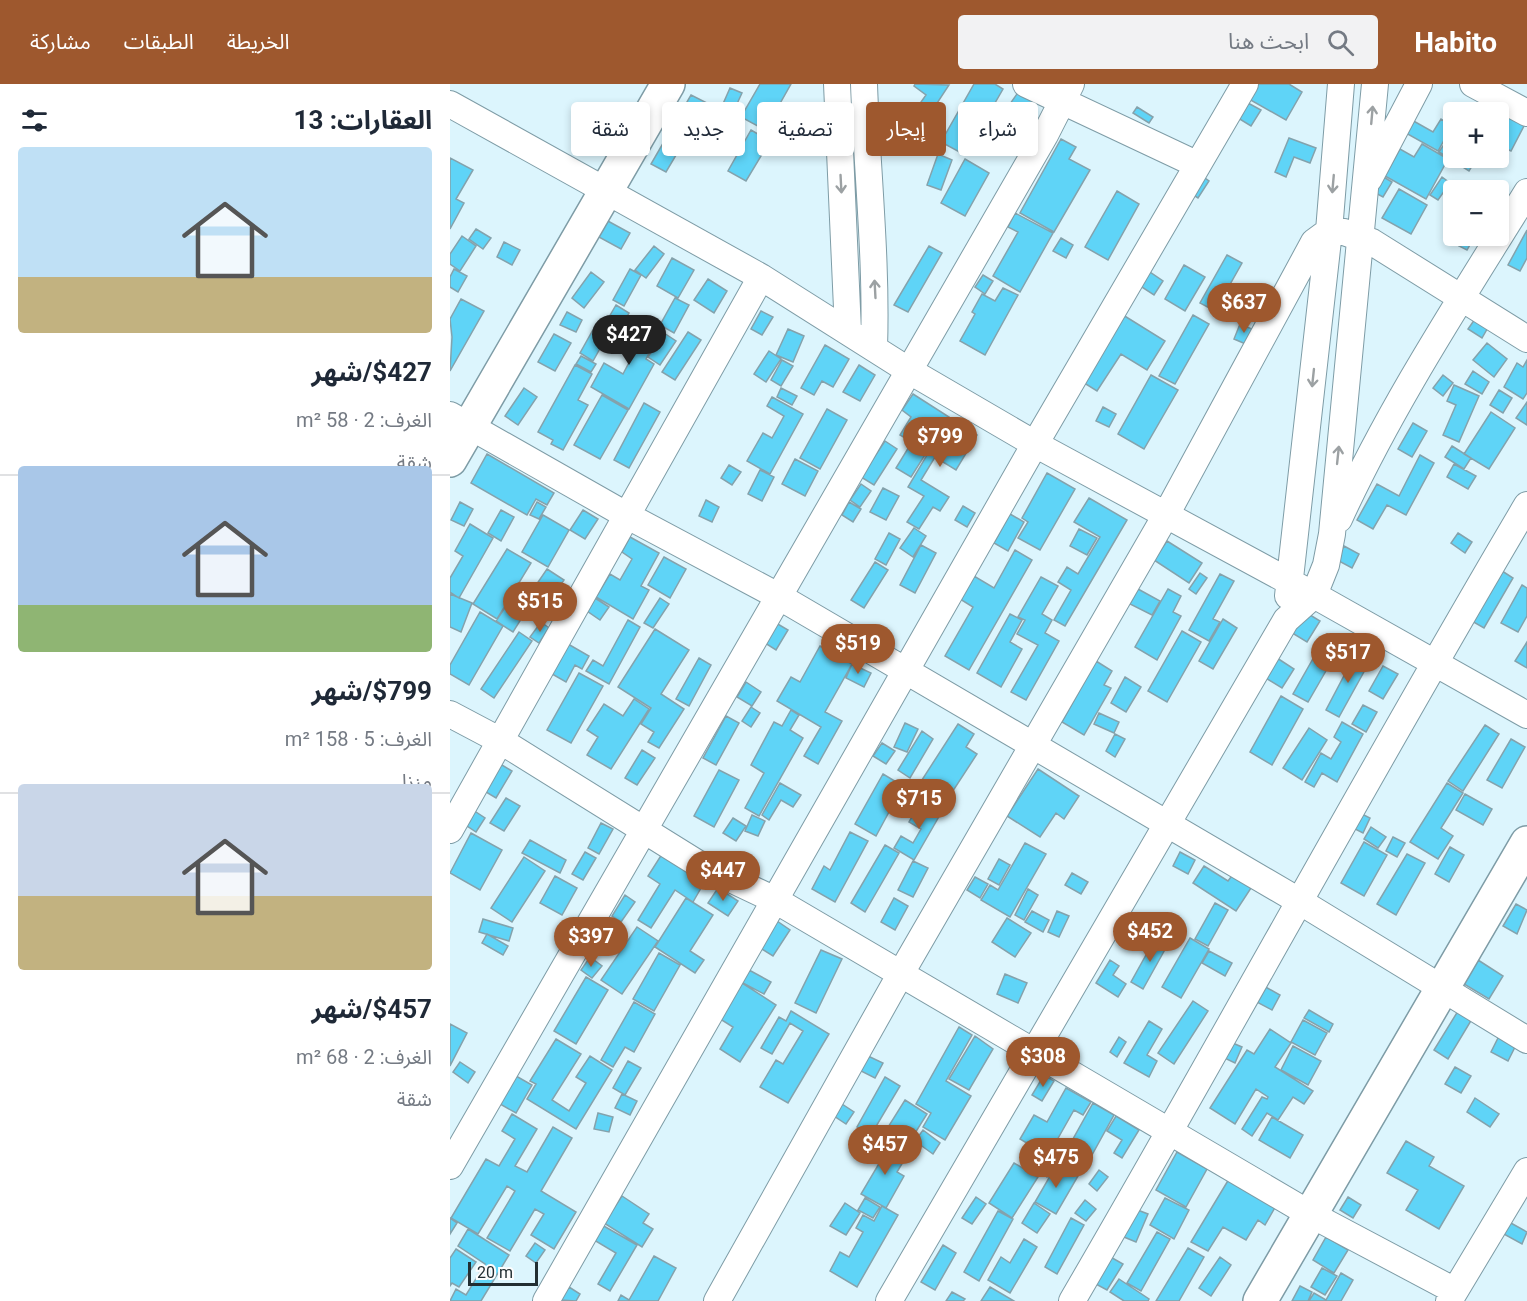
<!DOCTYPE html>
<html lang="ar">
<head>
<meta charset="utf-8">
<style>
	body { margin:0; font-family:Roboto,"Noto Sans Arabic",sans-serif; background:#f2f2f3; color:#1f2937; direction:rtl; height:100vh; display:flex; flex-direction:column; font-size:22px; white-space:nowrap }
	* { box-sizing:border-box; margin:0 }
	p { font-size:20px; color:#747a83 }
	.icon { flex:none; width:33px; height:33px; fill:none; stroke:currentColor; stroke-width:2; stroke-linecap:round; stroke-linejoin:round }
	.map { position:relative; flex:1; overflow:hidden; direction:ltr }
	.details { display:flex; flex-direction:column; background:#fff; width:450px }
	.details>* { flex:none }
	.guide { position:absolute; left:18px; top:18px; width:570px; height:54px; direction:rtl; display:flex; gap:12px }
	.fabs { position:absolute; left:993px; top:18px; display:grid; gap:12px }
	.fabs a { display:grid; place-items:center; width:66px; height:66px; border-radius:6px; background:#fff; box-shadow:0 3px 9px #0003; font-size:30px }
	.scale { position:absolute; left:18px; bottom:15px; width:70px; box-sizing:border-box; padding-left:6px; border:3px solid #222e32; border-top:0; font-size:16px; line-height:21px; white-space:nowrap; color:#222e32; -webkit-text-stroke:4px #fdfdfd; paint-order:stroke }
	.price { position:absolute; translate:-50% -51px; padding:0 14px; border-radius:21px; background:#9e582e; color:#fff; font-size:20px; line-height:39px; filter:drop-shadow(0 2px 3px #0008) }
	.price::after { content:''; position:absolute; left:50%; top:36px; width:18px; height:14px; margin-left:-9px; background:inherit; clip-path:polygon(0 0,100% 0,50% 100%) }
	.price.selected { background:#222; color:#fff }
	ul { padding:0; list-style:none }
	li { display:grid; align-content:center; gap:12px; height:318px; padding:0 18px }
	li+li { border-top:2px solid #e0e1e3 }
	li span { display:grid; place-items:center; height:186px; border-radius:6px; color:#555 }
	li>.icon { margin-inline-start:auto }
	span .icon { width:108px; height:108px; fill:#fffc; stroke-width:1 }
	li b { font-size:26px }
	h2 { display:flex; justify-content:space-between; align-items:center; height:72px; padding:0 18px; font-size:26px }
	.chip { padding:0 21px; border-radius:6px; background:#fff; box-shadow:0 3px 9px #0003; font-size:21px; line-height:54px }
	.chip.selected { background:#9e582e; color:#fff }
	header { display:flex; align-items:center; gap:36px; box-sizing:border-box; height:84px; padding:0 30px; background:#9e582e; color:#fff }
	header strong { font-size:28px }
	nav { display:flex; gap:33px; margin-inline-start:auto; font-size:21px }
	.search { width:420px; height:54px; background:#f2f2f3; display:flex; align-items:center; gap:15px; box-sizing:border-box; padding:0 21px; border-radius:6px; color:#747a83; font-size:22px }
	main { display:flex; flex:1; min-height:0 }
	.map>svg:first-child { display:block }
</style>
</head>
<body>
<header>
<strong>Habito</strong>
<div class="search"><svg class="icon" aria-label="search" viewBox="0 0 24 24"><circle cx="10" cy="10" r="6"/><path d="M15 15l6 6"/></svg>ابحث هنا</div>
<nav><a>الخريطة</a><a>الطبقات</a><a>مشاركة</a></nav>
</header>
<main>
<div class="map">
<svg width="1077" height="1217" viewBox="0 0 1077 1217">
	<rect width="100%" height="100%" fill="#dcf5fd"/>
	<path fill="#5fd4f7" stroke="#84a2ac" stroke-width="1.5" d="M310,0H341L315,46L291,33Z
		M465,0L499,1L476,36L464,28L476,11L464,2Z
		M524,0H545L553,5L515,71L491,58Z
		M574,0L590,9L550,64L536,54Z
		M796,0H839L852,8L836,36L790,10Z
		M280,4L292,9L280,35L269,29Z
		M241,11L257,19L216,88L201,80Z
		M1040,18L1076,38L1061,67L1048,61V28H1034Z
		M798,19L811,26L801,42L788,34Z
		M687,23L703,33L699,39L683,29Z
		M960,35L983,48L991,35L1002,42L988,67L954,48Z
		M1004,45V74H1027L1019,87L989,68Z
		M301,46L320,57L296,97L278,87Z
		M839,54L866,64L860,79L844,73L836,93L825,88Z
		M611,55L626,63L619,75L640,86L604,148L570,129Z
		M972,60L998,75L976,115L935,92L950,65L964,73Z
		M488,70L502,76L491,106L477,101Z
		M0,74L23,86L6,115L14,119L0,145Z
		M515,75L539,89L515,132L491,119Z
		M745,87L759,97L748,114L734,105Z
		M927,89L942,98L933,113L918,105Z
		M992,93L1000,99L988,116L980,111Z
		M949,105L977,121L961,150L932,134Z
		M667,107L689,120L658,176L635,163Z
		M565,129L603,149L570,208L543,192L568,148L558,143Z
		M156,136L180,149L171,165L147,152Z
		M26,145L41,154L33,165L19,155Z
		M1077,146V174L1070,187L1058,181Z
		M12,152L26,162L10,187L0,180V170Z
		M1015,152H1025L1017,166L1009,162Z
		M611,154L623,161L616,174L603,167Z
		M54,158L70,166L62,181L47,173Z
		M204,162L214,170L196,194L185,186Z
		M479,162L492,169L458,228L444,221Z
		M777,171L792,179L765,227L750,219Z
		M692,172L705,180L700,188L713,197L704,211L678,194Z
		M222,174L244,186L228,214L207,202Z
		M734,181L755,193L735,227L715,215Z
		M4,185L17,192L8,208L0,203V193Z
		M180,185L191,191L174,222L163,216Z
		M141,188L154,198L134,224L122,214Z
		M533,191L543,197L535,210L525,203Z
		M258,195L277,207L264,229L244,216Z
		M553,204L568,211L535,271L510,257L525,230L522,228L532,210L545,217Z
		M225,214L239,221L224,249L210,241Z
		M11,215L34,227L0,287L2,253L0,235Z
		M166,221L179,229L164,255L151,247Z
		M311,227L323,233L312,251L301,245Z
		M117,228L132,236L126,248L110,241Z
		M673,231L715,257L697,286L671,270L647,307L631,297Z
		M743,231L759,240L725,300L709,292Z
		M1027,232L1040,240L1032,254L1018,245Z
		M186,233L211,247L196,275L204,280L179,325L141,303L154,279L173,290L184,269L170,261Z
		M790,240L804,246L798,261L784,255Z
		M144,244L157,252L143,277L130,269Z
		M338,245L354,252L343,278L326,271Z
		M238,248L251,256L225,296L212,288Z
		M214,249L226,257L210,281L198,273Z
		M104,250L121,259L105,287L88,278Z
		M1037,259L1057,275L1044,293L1023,276Z
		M375,261L399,275L383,303L372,297L364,311L351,304Z
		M319,267L331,275L316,298L304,290Z
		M131,272L146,280L141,288L126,280Z
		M332,276L343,282L331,302L321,296Z
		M1077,276V309L1073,315L1054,303L1067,279L1073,283Z
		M125,281L142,290L128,316L138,321L113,366L101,360L103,356L88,348Z
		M409,281L425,291L410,317L393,308Z
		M1023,287L1039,298L1032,310L1015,300Z
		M701,291L728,306L694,365L668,350Z
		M993,291L1003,299L993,312L983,304Z
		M1004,301L1029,312L1009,358L993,351L1006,321L997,317Z
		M74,304L87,313L68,341L55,332Z
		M331,304L347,312L342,321L327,313Z
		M1049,306L1062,314L1053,329L1040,321Z
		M463,310L499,333L461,393L446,384L462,358L450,351L461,333L452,326Z
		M152,311L178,326L150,375L124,361Z
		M322,313L353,330L320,390L297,377L313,349L322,354L334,332L317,322Z
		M1077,318V341L1066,334Z
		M194,319L210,328L179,384L164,376Z
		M653,323L666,330L659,343L646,337Z
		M377,325L397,336L370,385L350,374Z
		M1041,328L1065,344L1039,385L1014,370Z
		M499,334L527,351L506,386L485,373L471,396L499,413L490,427L483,423L469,445L457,438L474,412L458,403Z
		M963,339L977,347L962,373L948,365Z
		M435,357L447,365L424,401L411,393Z
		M1002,362L1021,374L1014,385L995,373Z
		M37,370L104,409L97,421L86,415L77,431L21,399Z
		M970,371L984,379L956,431L937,421L923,445L907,436L927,400L949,412Z
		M345,375L368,387L355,412L332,400Z
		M1004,380L1026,392L1018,405L997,393Z
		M279,381L291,388L282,401L271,394Z
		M310,386L324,393L312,417L298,410Z
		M597,389L625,405L590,466L568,454L578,438L572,434Z
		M411,400L421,407L410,423L400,416Z
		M433,404L449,412L436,436L420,428Z
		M639,414L677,436L615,542L604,536L621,506L608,498L617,483L628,490L650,453L624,438Z
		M256,416L269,423L262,438L249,432Z
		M10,418L23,425L14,442L1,436Z
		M87,418L96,423L89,435L80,431Z
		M399,418L411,425L403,438L392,431Z
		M513,422L525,429L517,443L505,436Z
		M51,426L64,433L51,457L38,449Z
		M133,426L148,435L135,455L120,446Z
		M560,430L574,438L558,467L544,459Z
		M93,431L119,446L98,483L72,468Z
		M20,440L43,454L9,514L0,508V494L13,472L5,467Z
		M464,444L476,452L463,473L450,464Z
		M629,445L647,454L637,471L620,462Z
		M439,449L450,455L436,481L425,475Z
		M1008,449L1022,458L1015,469L1001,459Z
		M180,453L209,469L191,502L199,506L183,535L146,513L160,490L170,496L182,475L172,468Z
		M717,457L752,479L739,499L704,476Z
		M471,461L486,469L465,509L450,501Z
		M894,462L909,470L902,484L887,476Z
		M57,465L81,479L47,535L23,520Z
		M565,466L582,476L519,586L495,572L523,523L510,515L524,492L544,504Z
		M214,473L236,485L220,514L198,501Z
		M425,478L438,486L414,524L401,516Z
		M97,485L114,496L101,515L84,504Z
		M1049,485L1063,494L1034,544L1020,536Z
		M750,489L757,494L746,510L739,505Z
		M770,490L784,497L763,535L770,538L759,557L739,546Z
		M591,493L608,502L592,530L602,536L595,549L609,557L576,616L561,608L588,561L567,550L575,536L568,533Z
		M1072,501L1077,504V532L1068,548L1051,539Z
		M688,505L710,517L702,531L680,520Z
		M718,505L731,512L723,528L731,532L707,576L685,563Z
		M0,510L22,519L11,548L0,543Z
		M145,514L159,523L150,536L137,527Z
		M210,514L219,520L203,544L194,539Z
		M56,522L73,532L63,548L46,537Z
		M847,523L870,537L857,558L834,544Z
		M30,528L53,542L19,601L0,590V581Z
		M560,530L572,536L560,558L572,565L551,603L527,589Z
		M773,535L787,544L763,585L749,577Z
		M178,536L190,543L159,600L136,587L143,576L153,582Z
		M91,538L99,544L89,559L80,553Z
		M326,539L338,546L326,566L315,559Z
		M205,545L239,566L211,610L234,625L209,664L198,658L204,648L191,640L201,624L168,603Z
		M732,547L751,558L717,618L698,607Z
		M69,548L82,557L44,614L31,605Z
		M877,550L892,559L858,618L843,610Z
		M1077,558V584L1065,577Z
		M118,560L139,572L132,585L125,581L116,598L102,590Z
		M370,562L402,580L375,628L392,637L368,680L354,672L371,643L327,617L341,593L350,598Z
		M907,567L921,575L889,633L876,626Z
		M249,574L261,581L239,622L226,615Z
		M827,574L844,585L832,604L814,593Z
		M646,577L662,587L654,601L661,604L634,651L612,638Z
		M402,580L421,589L414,603L396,594Z
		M933,582L948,590L933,615L919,607Z
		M129,589L153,602L121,659L97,646Z
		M675,593L691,603L676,628L661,619Z
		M296,598L311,608L302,622L287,613Z
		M831,612L853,625L822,681L800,668Z
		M184,615L199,625L161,685L137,671L148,653L137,646L154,620L173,632Z
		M913,621L927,628L916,648L902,640Z
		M301,623L310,629L301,643L292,637Z
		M341,626L349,631L340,646L353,654L309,732L295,724L314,689L301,681L324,638L332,642Z
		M649,629L669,638L664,649L644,640Z
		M276,632L289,639L266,681L253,674Z
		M892,638L913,650L887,698L872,689L864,703L855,698L871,669L881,675L891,658L884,653Z
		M455,639L468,645L457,668L444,663Z
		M508,640L524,650L516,663L527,670L497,716L470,699Z
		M1035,641L1049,650L1013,707L998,697Z
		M859,644L877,656L852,696L833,684Z
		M472,647L483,655L460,694L448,686Z
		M665,650L675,655L665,673L656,667Z
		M1061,655L1075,663L1052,704L1037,696Z
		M432,659L445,667L436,680L423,672Z
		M192,666L205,674L187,701L175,694Z
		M47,678L62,687L46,714L31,705Z
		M588,685L629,712L614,735L606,729L590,753L557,732Z
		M269,686L289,696L264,743L244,732Z
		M433,690L453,702L426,752L405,740Z
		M330,699L351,711L343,723L331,716L319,736L312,731Z
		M997,699L1013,709L991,744L1003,752L988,775L960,758Z
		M1015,710L1042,725L1033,741L1006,726Z
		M56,714L70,722L54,747L40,739Z
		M471,717L491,729L464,776L444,764L451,752L463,759L471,745L459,738Z
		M23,726L35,734L26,748L14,740Z
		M908,728L920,734L913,749L901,743Z
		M302,731L315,737L308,752L295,747Z
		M283,734L296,742L286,757L273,749Z
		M151,739L163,745L149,770L138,764Z
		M921,743L936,753L928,764L914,755Z
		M400,748L418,757L385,818L362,805L374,782L380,786Z
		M21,749L52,766L30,806L0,789Z
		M943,753L955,759L947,773L936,767Z
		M80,756L116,776L110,789L72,769Z
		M914,758L937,771L914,812L891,799Z
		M575,759L596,770L560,833L531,816L540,801L548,806Z
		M435,761L449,769L415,828L401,819Z
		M1000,763L1014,771L999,798L985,790Z
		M135,768L146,774L133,796L122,790Z
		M730,768L745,776L738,790L723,782Z
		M212,770L255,797L243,818L225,806L201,844L188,836L210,800L198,792Z
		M957,770L975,779L946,831L927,820Z
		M74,773L95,787L62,838L41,824Z
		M549,775L560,781L549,801L538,795Z
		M463,777L478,784L463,813L448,806Z
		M754,782L778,797L784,789L803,801L786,827L743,799Z
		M622,789L638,798L631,810L615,801Z
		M105,792L127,804L112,831L90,819Z
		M525,793L538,800L530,814L517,806Z
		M268,804L288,817L278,832L258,819Z
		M578,805L588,811L574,836L565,831Z
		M175,811L185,818L171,838L162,832Z
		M236,814L263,831L240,867L254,876L245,889L205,863Z
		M444,814L458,822L445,846L431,838Z
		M765,819L778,826L758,862L745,855Z
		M1066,820L1077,826L1067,850L1053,842Z
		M582,827L599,836L593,848L575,838Z
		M607,827L619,832L609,853L598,848Z
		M557,834L581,849L565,873L542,858Z
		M33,835L63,844L59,857L29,848Z
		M327,837L340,846L323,872L310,864Z
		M187,843L208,857L172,910L151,896Z
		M37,850L58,862L53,871L32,859Z
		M706,853L718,860L693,905L681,898Z
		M740,854L759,865L731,914L712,903Z
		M371,866L392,875L366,929L345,919Z
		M759,867L782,879L775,892L752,879Z
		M209,869L230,881L204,927L183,915Z
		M140,873L152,882L142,894L131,886Z
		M660,876L669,882L663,891L676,900L668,913L646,899Z
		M1028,876L1053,892L1039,915L1014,900Z
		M299,886L321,898L314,910L291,898Z
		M555,890L577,899L568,919L547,910Z
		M136,893L158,906L126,960L104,947Z
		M289,897L326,921L290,978L270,965L283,943L267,933Z
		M812,901L830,911L822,926L803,916Z
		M743,917L758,927L724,980L708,969Z
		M184,918L205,930L184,968L175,963L163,983L151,976Z
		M859,926L883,940L879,948L854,934Z
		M341,927L379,950L338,1019L310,1003L326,976L333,980L353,947L340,939L322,970L311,964L329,933L336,937Z
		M1008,927L1022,935L998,975L984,966Z
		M853,936L877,949L865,971L841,958Z
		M699,937L712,945L697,971L707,977L699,993L674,979Z
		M0,940L17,949L0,982Z
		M509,943L522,951L496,997L521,1012L495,1056L473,1043L481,1029L466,1020Z
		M820,945L841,959L825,983L863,1007L854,1020L843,1013L828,1036L817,1029L802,1052L792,1045L812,1013L817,1015L818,1013L806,1005L785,1040L760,1024L797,966L804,970Z
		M525,952L543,965L519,1006L499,995Z
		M1049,952L1066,961L1058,977L1041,968Z
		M669,953L676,958L667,973L660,968Z
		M106,955L131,970L102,1016L119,1027L136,999L126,993L140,972L162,986L126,1045L77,1015L86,1000L80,997Z
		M773,955L792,963L785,979L766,970Z
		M843,962L871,977L858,1001L831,986Z
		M418,972L433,979L425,994L411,987Z
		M178,977L191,984L175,1011L163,1004Z
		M10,978L25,988L18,999L3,988Z
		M1005,983L1021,992L1011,1009L995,1000Z
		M594,991L604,997L592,1017L582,1011Z
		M66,992L82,1001L66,1029L50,1020Z
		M435,993L450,1002L421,1051L407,1043Z
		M616,1004L641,1018L633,1031L624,1026L598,1072L570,1055L584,1031L597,1038Z
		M172,1010L187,1017L180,1031L165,1024Z
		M1025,1014L1049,1030L1040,1043L1017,1028Z
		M455,1016L477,1030L452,1070L430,1056Z
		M643,1019L664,1031L632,1089L617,1081L625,1067L618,1064Z
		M392,1020L404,1028L396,1040L384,1032Z
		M148,1029L163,1033L159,1048L144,1045Z
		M62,1030L87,1045L65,1082L77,1088L103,1043L122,1054L91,1107L126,1128L104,1165L81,1151L94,1130L85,1125L60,1167L37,1154L65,1107L57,1102L28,1150L1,1134L36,1075L49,1082L65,1055L52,1047Z
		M666,1032L689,1046L672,1074L664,1069L672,1056L657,1047Z
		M822,1033L853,1051L840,1074L809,1056Z
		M473,1046L490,1059L483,1070L465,1057Z
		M956,1057L984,1073L979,1082L1014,1102L989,1145L956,1126L968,1106L937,1089Z
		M431,1059L456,1073L447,1088L454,1092L436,1124L411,1110L430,1078L423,1073Z
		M604,1065L612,1071L597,1093L589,1087Z
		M727,1068L757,1085L736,1123L706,1106Z
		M564,1079L588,1093L562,1134L539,1119Z
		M607,1080L628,1092L606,1130L585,1118Z
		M785,1085L827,1120L815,1141L808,1136L796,1156L773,1143L758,1167L741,1158Z
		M649,1086L658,1093L647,1107L639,1100Z
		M172,1112L199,1130L193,1139L203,1145L192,1163L154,1139Z
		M526,1113L536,1120L522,1140L512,1134Z
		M898,1113L911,1121L903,1134L890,1126Z
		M415,1114L430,1123L423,1134L408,1126Z
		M715,1114L739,1126L724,1155L700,1141Z
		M635,1116L646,1125L636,1137L625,1129Z
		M395,1119L410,1129L396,1151L380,1142Z
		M584,1119L600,1130L587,1149L572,1139Z
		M432,1122L448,1131L407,1203L380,1187L390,1168L399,1173L413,1148L406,1144L413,1131L424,1137Z
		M685,1125L698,1130L686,1158L674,1153Z
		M548,1127L563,1135L529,1197L514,1188Z
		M0,1134L7,1139L0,1150Z
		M621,1134L634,1141L607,1190L595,1183Z
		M1059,1138L1077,1148L1072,1160L1052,1149Z
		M152,1141L187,1161L160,1207L148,1200L166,1169L144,1156Z
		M18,1145L59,1171L31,1217H0L6,1205L16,1211L35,1180L8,1162Z
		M707,1148L720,1155L691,1207L677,1199Z
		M876,1153L898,1166L884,1189L863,1176Z
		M574,1155L587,1163L560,1209L538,1196L551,1173L560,1179Z
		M85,1159L95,1166L86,1179L76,1172Z
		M493,1161L506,1169L485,1206L471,1198Z
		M738,1164L754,1173L729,1217H706Z
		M6,1165L26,1178L9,1203L2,1199L0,1202V1174Z
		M657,1171L673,1180L657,1206L642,1198Z
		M204,1172L226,1184L208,1217H168L171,1211L179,1216Z
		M770,1173L781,1181L761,1212L749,1204Z
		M872,1184L887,1192L875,1211L861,1203Z
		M891,1189L903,1196L891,1217H859L864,1209L876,1216Z
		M669,1195L699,1215L698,1217H674L660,1208Z
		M850,1202L862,1208L858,1217H842Z
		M119,1203L130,1210L126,1217L110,1216Z
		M540,1203L564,1217H531Z
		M502,1208L515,1215L513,1217H496Z"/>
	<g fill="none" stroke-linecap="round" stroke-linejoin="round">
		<g stroke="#7e9ca6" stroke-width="28">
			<path id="minor" d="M387,0L398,247
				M414,0C417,88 427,176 424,264
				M576,0L746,80
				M1023,0L1077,29
				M0,20L311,193L458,286L585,360L864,511L1077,631
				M919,95L969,0
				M0,331L176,431L328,512L849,817L1077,956
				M889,435C941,321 1011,215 1077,108
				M838,512L879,147L891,0
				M0,630L51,657L247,779L325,816L860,1130L1005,1207
				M0,746L311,193
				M0,1082L595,51L621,0
				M96,1217L585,360L795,0
				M267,1217L450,891L716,431L864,158L879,147L894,148L922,158L1077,255
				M439,1217L836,536L864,511L876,481L882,450L925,0
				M622,1217C776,953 921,684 1077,421
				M999,1217L1077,1087"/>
		</g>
		<g stroke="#7e9ca6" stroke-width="36">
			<path id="tertiary" d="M0,376L218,0
				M810,1217L1077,759"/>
		</g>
		<use href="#minor" stroke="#fff" stroke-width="26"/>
		<use href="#tertiary" stroke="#fff" stroke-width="33"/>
	</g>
	<defs><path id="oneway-shaft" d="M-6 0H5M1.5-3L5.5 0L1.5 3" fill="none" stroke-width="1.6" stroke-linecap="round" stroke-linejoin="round" transform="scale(1.5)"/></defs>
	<g stroke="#9ca1a3">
		<use href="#oneway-shaft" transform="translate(922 31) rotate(-85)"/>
		<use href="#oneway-shaft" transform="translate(391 100) rotate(87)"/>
		<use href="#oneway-shaft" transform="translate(883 100) rotate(95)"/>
		<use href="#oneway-shaft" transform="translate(425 205) rotate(-93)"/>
		<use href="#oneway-shaft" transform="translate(863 294) rotate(96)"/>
		<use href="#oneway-shaft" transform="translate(888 371) rotate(-84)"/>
	</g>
</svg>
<div class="fabs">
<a>+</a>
<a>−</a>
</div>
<div class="scale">20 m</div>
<b class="price" style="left:794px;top:250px">$637</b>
<b class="price selected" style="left:179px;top:282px">$427</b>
<b class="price" style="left:490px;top:384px">$799</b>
<b class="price" style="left:90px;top:549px">$515</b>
<b class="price" style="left:408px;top:591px">$519</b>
<b class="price" style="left:898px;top:600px">$517</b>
<b class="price" style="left:469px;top:746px">$715</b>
<b class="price" style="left:273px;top:818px">$447</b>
<b class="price" style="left:700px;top:879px">$452</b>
<b class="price" style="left:141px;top:884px">$397</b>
<b class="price" style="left:593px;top:1004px">$308</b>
<b class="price" style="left:435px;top:1092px">$457</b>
<b class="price" style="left:606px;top:1105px">$475</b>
<div class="guide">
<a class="chip">شراء</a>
<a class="chip selected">إيجار</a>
<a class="chip">تصفية</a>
<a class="chip">جديد</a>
<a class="chip">شقة</a>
</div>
</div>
<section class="details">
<h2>العقارات: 13<svg class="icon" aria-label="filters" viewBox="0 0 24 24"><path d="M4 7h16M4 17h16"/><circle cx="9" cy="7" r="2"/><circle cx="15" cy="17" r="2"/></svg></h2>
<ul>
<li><span style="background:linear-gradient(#bfe0f5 70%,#c2b280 0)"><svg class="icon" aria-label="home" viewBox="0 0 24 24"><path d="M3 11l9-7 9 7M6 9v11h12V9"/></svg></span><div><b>$427/شهر</b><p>الغرف: 2 · 58 m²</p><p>شقة</p></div></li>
<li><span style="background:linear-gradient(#a9c7e8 75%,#8fb573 0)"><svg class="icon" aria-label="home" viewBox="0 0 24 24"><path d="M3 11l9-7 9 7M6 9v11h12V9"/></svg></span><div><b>$799/شهر</b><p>الغرف: 5 · 158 m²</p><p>منزل</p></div></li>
<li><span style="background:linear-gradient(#c9d6e8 60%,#c2b280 0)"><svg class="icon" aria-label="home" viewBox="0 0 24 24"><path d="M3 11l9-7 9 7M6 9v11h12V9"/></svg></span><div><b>$457/شهر</b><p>الغرف: 2 · 68 m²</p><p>شقة</p></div></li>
</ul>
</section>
</main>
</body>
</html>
